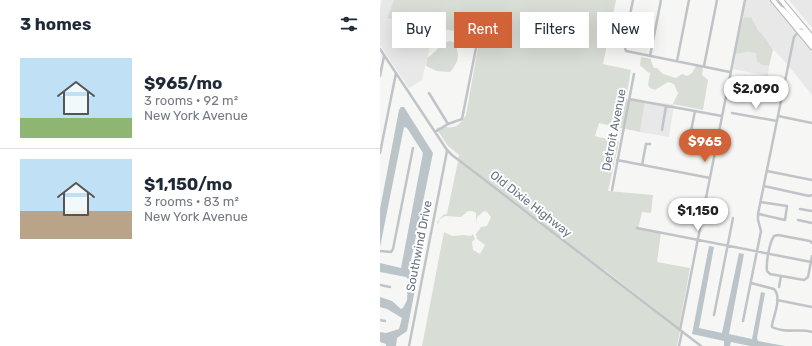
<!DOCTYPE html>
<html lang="en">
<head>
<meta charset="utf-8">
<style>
	body { margin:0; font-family:Rubik,sans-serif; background:#f2f2f3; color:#1f2937; height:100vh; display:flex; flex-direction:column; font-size:15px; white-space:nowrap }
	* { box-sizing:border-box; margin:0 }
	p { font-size:13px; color:#747a83 }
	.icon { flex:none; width:22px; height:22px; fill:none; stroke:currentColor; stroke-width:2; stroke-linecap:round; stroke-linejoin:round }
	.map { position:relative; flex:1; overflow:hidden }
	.details { display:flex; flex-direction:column; background:#fff; width:380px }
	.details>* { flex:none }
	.banner { position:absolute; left:12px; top:12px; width:360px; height:36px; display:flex; gap:8px }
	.price { position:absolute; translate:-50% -34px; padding:0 9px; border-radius:14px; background:#fff; color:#222; font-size:13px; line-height:26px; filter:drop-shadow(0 1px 2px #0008) }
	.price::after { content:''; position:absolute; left:50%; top:24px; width:12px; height:9px; margin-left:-6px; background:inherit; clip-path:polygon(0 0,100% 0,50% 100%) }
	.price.current { background:#d26338; color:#fff }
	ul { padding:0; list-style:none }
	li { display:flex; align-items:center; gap:12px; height:100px; padding:0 20px }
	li+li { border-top:1px solid #e0e1e3 }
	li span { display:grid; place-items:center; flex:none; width:112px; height:80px; border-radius:0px; color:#555 }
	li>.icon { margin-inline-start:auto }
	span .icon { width:48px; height:48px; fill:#fffc; stroke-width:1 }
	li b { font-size:17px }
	h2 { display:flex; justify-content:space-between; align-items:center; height:48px; padding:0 20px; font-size:17px }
	.tag { padding:0 14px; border-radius:0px; background:#fff; box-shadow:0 4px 16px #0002; font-size:14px; line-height:36px }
	.tag.current { background:#d26338; color:#fff }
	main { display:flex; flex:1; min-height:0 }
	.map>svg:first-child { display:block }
</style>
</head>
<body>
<main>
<section class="details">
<h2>3 homes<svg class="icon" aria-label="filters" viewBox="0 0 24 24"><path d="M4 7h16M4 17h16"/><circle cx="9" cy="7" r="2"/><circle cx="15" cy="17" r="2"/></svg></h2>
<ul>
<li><span style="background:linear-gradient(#bfe0f5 75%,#8fb573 0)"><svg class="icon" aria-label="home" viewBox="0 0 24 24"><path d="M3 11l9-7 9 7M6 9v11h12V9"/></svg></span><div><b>$965/mo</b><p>3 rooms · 92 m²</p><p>New York Avenue</p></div></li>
<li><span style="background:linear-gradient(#bfe0f5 65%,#b9a48a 0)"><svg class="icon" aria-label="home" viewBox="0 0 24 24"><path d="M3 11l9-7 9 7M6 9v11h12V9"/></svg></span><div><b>$1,150/mo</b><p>3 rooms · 83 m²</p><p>New York Avenue</p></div></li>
</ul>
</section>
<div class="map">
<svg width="432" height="346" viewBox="0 0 432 346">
	<rect width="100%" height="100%" fill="#f6f7f4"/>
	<path fill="#e7e8e7" d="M2,0H14L7,18L54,28L42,80L29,88L0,45V8Z
		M366,0H392L432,51V95L407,64L392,48L386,39L378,30L372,18L358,54L362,52L376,53L383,65L389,66L388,76L353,69Z
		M409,0H432V28L413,5Z
		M265,102L294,104L289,137L260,132Z"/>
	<path fill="#d8ddd5" d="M14,0H236L223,64L251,70L246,99L265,102L260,132L219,123L215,136L239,142L228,191L273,195L271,213L262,212L258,229L281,232L277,262L310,268L299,328L225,270H224L78,159L79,155L68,146L56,128C72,124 74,134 86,115L100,36L7,18Z
		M365,17L372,18L378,30L386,39L393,50L389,66L383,65L377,61L376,53L367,52L355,54L363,19Z
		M70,41L75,43C80,56 79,61 70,72L57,71L46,66L47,58C56,53 59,43 70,41Z
		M261,57L271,59V61L274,68H277L283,74L296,78L302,74L307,76L312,73L316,66L321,65L323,69L322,75L328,80L323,110L293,104L298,93L294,84L288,82L275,90L270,88L268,85L270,73C266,72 264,67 260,66Z
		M78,161L300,331L297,346H42L64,232L72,236L84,235L91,236L93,234L95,239L92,242L93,250L100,254L105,245L97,239L96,234L101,227L107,226L111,217L107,212L104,211L97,217L96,225V213L92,211H88L81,217L65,216L59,220L58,225L57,222L63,215L67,214Z"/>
	<path fill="#bbc4c9" d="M21,107H24L53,153L29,270L35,273L37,279L27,331L17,338L16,346H6V344L0,342V332L6,333L19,329L22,318L7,309L0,307V297L12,301L21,309L23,308L27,300L28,279L26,277L0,272V263L21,268L43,153L27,128L24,127L0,247V209L19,110Z
		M329,246L334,247L319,328L342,333L359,253L364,254L349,334L372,339L381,292L385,293L377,338L378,341L405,346H370L351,342L350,346H344V341L312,334Z"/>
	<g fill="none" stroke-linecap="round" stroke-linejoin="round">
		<g stroke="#b5b8bb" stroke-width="6">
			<path id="highway" d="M393,0L432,47
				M401,0L432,37
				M400,8C409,12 413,26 423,27
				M419,31L423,32L432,42"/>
		</g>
		<path stroke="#c0c3c7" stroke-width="2.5" d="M253,0L244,45L246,51L350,72
			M0,49L67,150L72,155L321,346
			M270,56L281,0
			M297,61L309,0
			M324,66L337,0
			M0,76L4,56
			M49,93L68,124
			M249,99L342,116
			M352,113L397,121
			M398,116L432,123
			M282,130L286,106
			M55,132L68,124L82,119L97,43
			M310,136L315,111
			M0,153L16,73
			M237,160L330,178
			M262,165L266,144H270
			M387,171L432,180
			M384,186L429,196L432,195
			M232,190L254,74
			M420,209L432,211
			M379,214L405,220L407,206L381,202
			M418,220L432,223
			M257,228L431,262
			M432,243L430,241L398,235L394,236C389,244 386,262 387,271L390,274L424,280L428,277L432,256
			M0,251L11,252L13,249L33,148
			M371,283L394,289C402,297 394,315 392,325V327C405,334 419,328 432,332
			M0,285L10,287
			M399,287L401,276
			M397,300L432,307
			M334,315L353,218
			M0,320L5,321
			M363,321L381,231L378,220V214L414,37L419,31
			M300,330L365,0
			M29,346L67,151
			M299,346L302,332"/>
		<use href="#highway" stroke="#fff" stroke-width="4"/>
	</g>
	<g text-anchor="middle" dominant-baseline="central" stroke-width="4" stroke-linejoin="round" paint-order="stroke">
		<g font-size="12" fill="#697582" stroke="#fff">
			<text transform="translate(234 130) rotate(-79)">Detroit Avenue</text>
			<text transform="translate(151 204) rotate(38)">Old Dixie Highway</text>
			<text transform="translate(39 246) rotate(-79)">Southwind Drive</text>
		</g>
	</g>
</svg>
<b class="price" style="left:376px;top:110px">$2,090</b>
<b class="price current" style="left:325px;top:163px">$965</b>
<b class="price" style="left:318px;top:232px">$1,150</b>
<div class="banner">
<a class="tag">Buy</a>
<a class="tag current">Rent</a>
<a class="tag">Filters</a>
<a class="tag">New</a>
</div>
</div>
</main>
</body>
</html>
